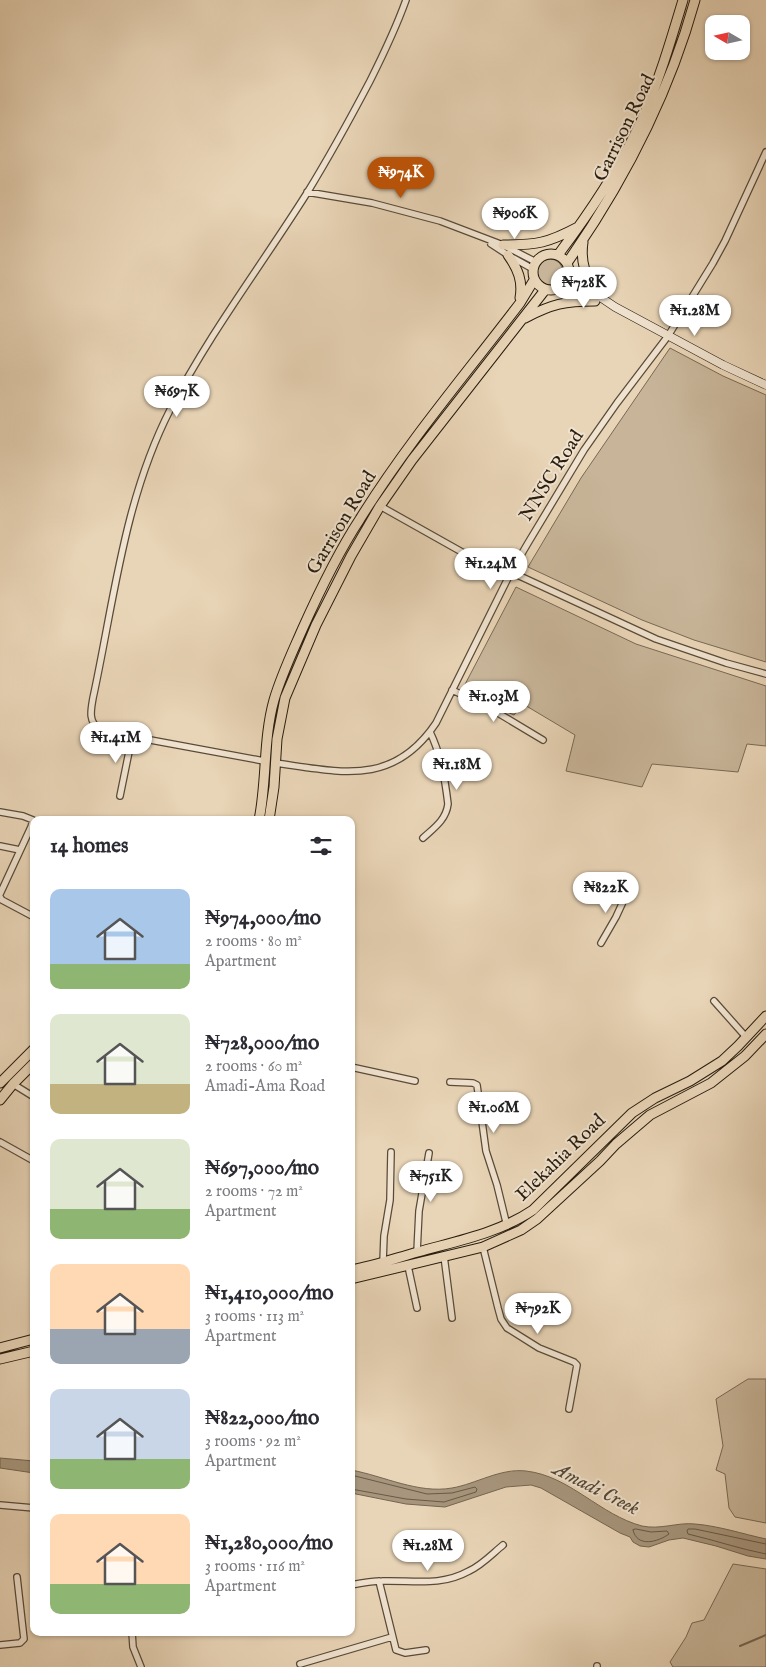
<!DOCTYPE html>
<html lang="en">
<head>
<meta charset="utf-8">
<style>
	body { margin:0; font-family:"IM FELL English",serif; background:#f7f7f7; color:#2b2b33; height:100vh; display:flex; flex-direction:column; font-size:19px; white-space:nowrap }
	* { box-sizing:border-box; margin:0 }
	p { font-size:16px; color:#7c7c81 }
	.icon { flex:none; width:28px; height:28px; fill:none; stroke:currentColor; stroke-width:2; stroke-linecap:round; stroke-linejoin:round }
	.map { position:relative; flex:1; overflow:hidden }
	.details { position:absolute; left:30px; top:816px; width:325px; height:820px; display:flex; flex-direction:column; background:#fff; border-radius:10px; box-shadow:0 1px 4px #0004 }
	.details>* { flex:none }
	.needle { width:32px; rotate:279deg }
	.fabs { position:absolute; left:705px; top:15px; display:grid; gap:10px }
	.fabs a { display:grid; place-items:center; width:45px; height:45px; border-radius:10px; background:#fff; box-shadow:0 1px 4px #0004; font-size:25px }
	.price { position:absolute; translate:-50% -42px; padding:0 11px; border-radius:18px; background:#fff; color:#222; font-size:16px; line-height:32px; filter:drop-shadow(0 1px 2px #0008) }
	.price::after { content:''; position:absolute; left:50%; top:30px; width:15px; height:11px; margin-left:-8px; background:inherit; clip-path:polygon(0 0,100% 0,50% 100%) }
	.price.current { background:#b45309; color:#fff }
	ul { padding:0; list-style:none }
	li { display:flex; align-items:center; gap:15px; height:125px; padding:0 20px }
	li span { display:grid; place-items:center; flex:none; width:140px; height:100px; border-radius:10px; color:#555 }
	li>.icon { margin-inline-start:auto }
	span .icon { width:60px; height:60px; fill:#fffc; stroke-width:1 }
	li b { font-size:21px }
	h2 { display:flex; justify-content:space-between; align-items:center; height:60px; padding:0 20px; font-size:21px }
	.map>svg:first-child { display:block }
</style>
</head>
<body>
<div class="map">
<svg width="766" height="1667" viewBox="0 0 766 1667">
	<rect width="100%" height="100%" fill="#e8d4b6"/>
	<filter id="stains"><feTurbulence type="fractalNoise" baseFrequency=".004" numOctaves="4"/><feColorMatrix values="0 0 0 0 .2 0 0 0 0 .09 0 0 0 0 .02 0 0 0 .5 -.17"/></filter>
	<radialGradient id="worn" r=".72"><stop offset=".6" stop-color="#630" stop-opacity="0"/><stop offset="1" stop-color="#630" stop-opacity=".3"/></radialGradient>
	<path fill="#c8b599" stroke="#786954" d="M537 272a13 13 0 1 1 26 0a13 13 0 1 1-26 0Z
		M670,348L723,376L766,395V662L694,640L642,620L528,567L581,478Z
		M516,587L636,644L766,686V746L747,744L738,772L652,764L642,787L566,771L575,735L523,704L514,715L461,692Z
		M748,1379H766V1523L735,1517L729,1508L725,1474L716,1470L723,1446L716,1399Z
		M733,1564L766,1569V1667H673L670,1662L686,1637L692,1623L704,1620Z"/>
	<path fill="#a7967d" stroke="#756651" d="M0,1458L34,1461V1473L0,1468Z
		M351,1470C384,1476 418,1494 452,1488C476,1484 500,1468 526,1471C570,1476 600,1515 642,1526C660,1530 678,1522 695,1524C719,1526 743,1534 766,1539V1559L748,1556L716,1546L683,1538L669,1540L649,1547L640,1546L633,1542L630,1537L620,1533L541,1488L531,1485L506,1487L445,1507L406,1504L351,1493Z"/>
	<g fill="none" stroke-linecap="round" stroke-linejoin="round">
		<path stroke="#685a46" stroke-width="1" d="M351,1475L427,1494L452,1493L475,1487L477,1489L476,1492L444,1502L406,1499L351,1489
			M636,1529L651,1532L667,1531L669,1534C658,1542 637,1548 633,1530Z
			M766,1544L695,1529H688L687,1531L688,1534C714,1540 740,1549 766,1554"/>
		<path stroke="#756651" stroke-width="2" d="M740,1646L766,1635"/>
		<g stroke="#594b38" stroke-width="8">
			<path id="street" d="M307,192L372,203L440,221L503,245L536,262
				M491,244L508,255L533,269
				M380,506L469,556L511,572L656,639L726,663L766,674
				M452,690L488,707L543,740
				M264,761L145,739L99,729C88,721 91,710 93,698C114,601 124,500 170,410C209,334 261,266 307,193C329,157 350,119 370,81C383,55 396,28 406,0
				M275,763C341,772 393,787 436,723L511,572L528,543L584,450L617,403L668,336L713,263L725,241L766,152
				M120,796L132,737
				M0,812L23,816L33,820L31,827L0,894
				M423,838C434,828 446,820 448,804C445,779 441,755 430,732
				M0,846L20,850
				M0,897L2,900L34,917
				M601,943L616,917L627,893
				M714,1001L746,1037
				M351,1067L415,1081
				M450,1082L473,1083L477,1085L486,1151L497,1185L507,1226
				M13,1084L34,1097
				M0,1142L34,1161
				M483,1247L498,1308L501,1319L507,1328L539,1348L574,1362L577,1365L569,1409
				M417,1252L419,1211L429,1153
				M444,1256L452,1318
				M383,1262L384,1236L390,1200L391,1152
				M408,1266L417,1308
				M0,1505L34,1508
				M379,1581L396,1650L405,1653L426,1650
				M351,1585C361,1583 372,1581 382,1581C413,1580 440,1587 469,1571C482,1565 492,1554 503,1545
				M132,1632L133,1647L141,1667
				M0,1645L20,1643L24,1639L17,1577
				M300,1664L392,1637
				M597,1667V1666"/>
		</g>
		<g stroke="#291d0e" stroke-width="9">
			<path id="secondary" d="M569,276L615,307L723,365L766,385
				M561,288L592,300"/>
		</g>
		<g stroke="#291d0e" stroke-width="11">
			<path id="primary" d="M583,242C580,263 586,276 596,294
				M503,245C537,245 548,243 578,227
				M533 272a18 18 0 1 1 36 0a18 18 0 1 1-36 0Z
				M508,255C518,269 523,281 520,298
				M558,255C590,212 620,168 642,119C659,81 671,40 683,0
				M567,263C623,183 669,94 695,0
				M525,318C552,304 565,301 595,301
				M259,820C267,781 263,739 274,700C281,676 292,653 302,630C319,592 337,554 360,519C407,443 466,374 520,303L534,280
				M269,820L274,787L277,739L285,698L316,625L351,556L380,506L412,460L545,290
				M0,1083L34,1049
				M0,1100L13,1084L34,1063
				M351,1270C374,1266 396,1258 418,1252C457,1241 499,1233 533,1210L632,1113L655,1098L690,1081L722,1061L738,1046L766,1016
				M351,1279L483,1247L521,1230L537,1219L600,1161L616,1144L650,1115L711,1083L745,1056L766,1034
				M0,1348L34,1339
				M0,1359L34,1351"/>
		</g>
		<use href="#street" stroke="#f0e3d0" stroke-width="5.5"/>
		<use href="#secondary" stroke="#f0e3d0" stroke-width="8"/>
		<use href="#primary" stroke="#e8d4b6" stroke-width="9"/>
	</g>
	<g text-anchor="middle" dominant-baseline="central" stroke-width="4" stroke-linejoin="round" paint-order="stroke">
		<g font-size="19" fill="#291d0e" stroke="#f0e3d0">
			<text transform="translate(625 128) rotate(-64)">Garrison Road</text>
			<text transform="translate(552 476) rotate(-58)">NNSC Road</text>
			<text transform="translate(342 523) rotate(-59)">Garrison Road</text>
			<text transform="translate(561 1158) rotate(-44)">Elekahia Road</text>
		</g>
		<g font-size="20" font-style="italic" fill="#554735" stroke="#f0e3d0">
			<text transform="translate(596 1489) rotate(27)">Amadi Creek</text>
		</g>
	</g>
	<rect width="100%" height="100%" filter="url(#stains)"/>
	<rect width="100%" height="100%" fill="url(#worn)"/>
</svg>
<div class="fabs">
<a><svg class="needle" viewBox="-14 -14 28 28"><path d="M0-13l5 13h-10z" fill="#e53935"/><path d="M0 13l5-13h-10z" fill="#7c7c81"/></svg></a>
</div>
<b class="price current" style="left:401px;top:199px">₦974K</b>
<b class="price" style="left:515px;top:240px">₦906K</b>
<b class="price" style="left:584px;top:309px">₦728K</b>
<b class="price" style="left:695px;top:337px">₦1.28M</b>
<b class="price" style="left:177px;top:418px">₦697K</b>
<b class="price" style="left:491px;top:590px">₦1.24M</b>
<b class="price" style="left:494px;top:723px">₦1.03M</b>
<b class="price" style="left:116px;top:764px">₦1.41M</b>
<b class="price" style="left:457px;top:791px">₦1.18M</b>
<b class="price" style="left:606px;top:914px">₦822K</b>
<b class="price" style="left:494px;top:1134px">₦1.06M</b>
<b class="price" style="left:431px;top:1203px">₦751K</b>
<b class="price" style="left:538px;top:1335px">₦792K</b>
<b class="price" style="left:428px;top:1572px">₦1.28M</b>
<section class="details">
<h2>14 homes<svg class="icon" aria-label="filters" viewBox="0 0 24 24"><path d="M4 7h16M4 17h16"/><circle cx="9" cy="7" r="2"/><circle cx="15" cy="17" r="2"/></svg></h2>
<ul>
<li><span style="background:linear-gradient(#a9c7e8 75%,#8fb573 0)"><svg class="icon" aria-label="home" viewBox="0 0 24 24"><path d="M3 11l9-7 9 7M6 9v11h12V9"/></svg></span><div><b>₦974,000/mo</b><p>2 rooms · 80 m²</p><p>Apartment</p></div></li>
<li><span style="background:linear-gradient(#dfe7d0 70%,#c2b280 0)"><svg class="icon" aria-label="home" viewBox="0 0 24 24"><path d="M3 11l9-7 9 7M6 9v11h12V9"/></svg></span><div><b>₦728,000/mo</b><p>2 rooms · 60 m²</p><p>Amadi-Ama Road</p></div></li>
<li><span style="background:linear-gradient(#dfe7d0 70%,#8fb573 0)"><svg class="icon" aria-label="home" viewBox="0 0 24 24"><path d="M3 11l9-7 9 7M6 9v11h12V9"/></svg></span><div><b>₦697,000/mo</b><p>2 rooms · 72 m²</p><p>Apartment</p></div></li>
<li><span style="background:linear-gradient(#ffd9b3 65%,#9aa5b1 0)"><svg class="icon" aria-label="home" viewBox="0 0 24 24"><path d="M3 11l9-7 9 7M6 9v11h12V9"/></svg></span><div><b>₦1,410,000/mo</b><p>3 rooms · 113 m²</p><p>Apartment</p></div></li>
<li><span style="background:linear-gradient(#c9d6e8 70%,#8fb573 0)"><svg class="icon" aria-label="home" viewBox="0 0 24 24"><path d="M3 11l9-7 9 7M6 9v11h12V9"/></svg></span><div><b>₦822,000/mo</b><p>3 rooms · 92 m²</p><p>Apartment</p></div></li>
<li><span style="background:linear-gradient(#ffd9b3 70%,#8fb573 0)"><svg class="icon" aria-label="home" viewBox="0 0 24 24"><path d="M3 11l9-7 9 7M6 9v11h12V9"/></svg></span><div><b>₦1,280,000/mo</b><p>3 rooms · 116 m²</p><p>Apartment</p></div></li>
</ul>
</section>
</div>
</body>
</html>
